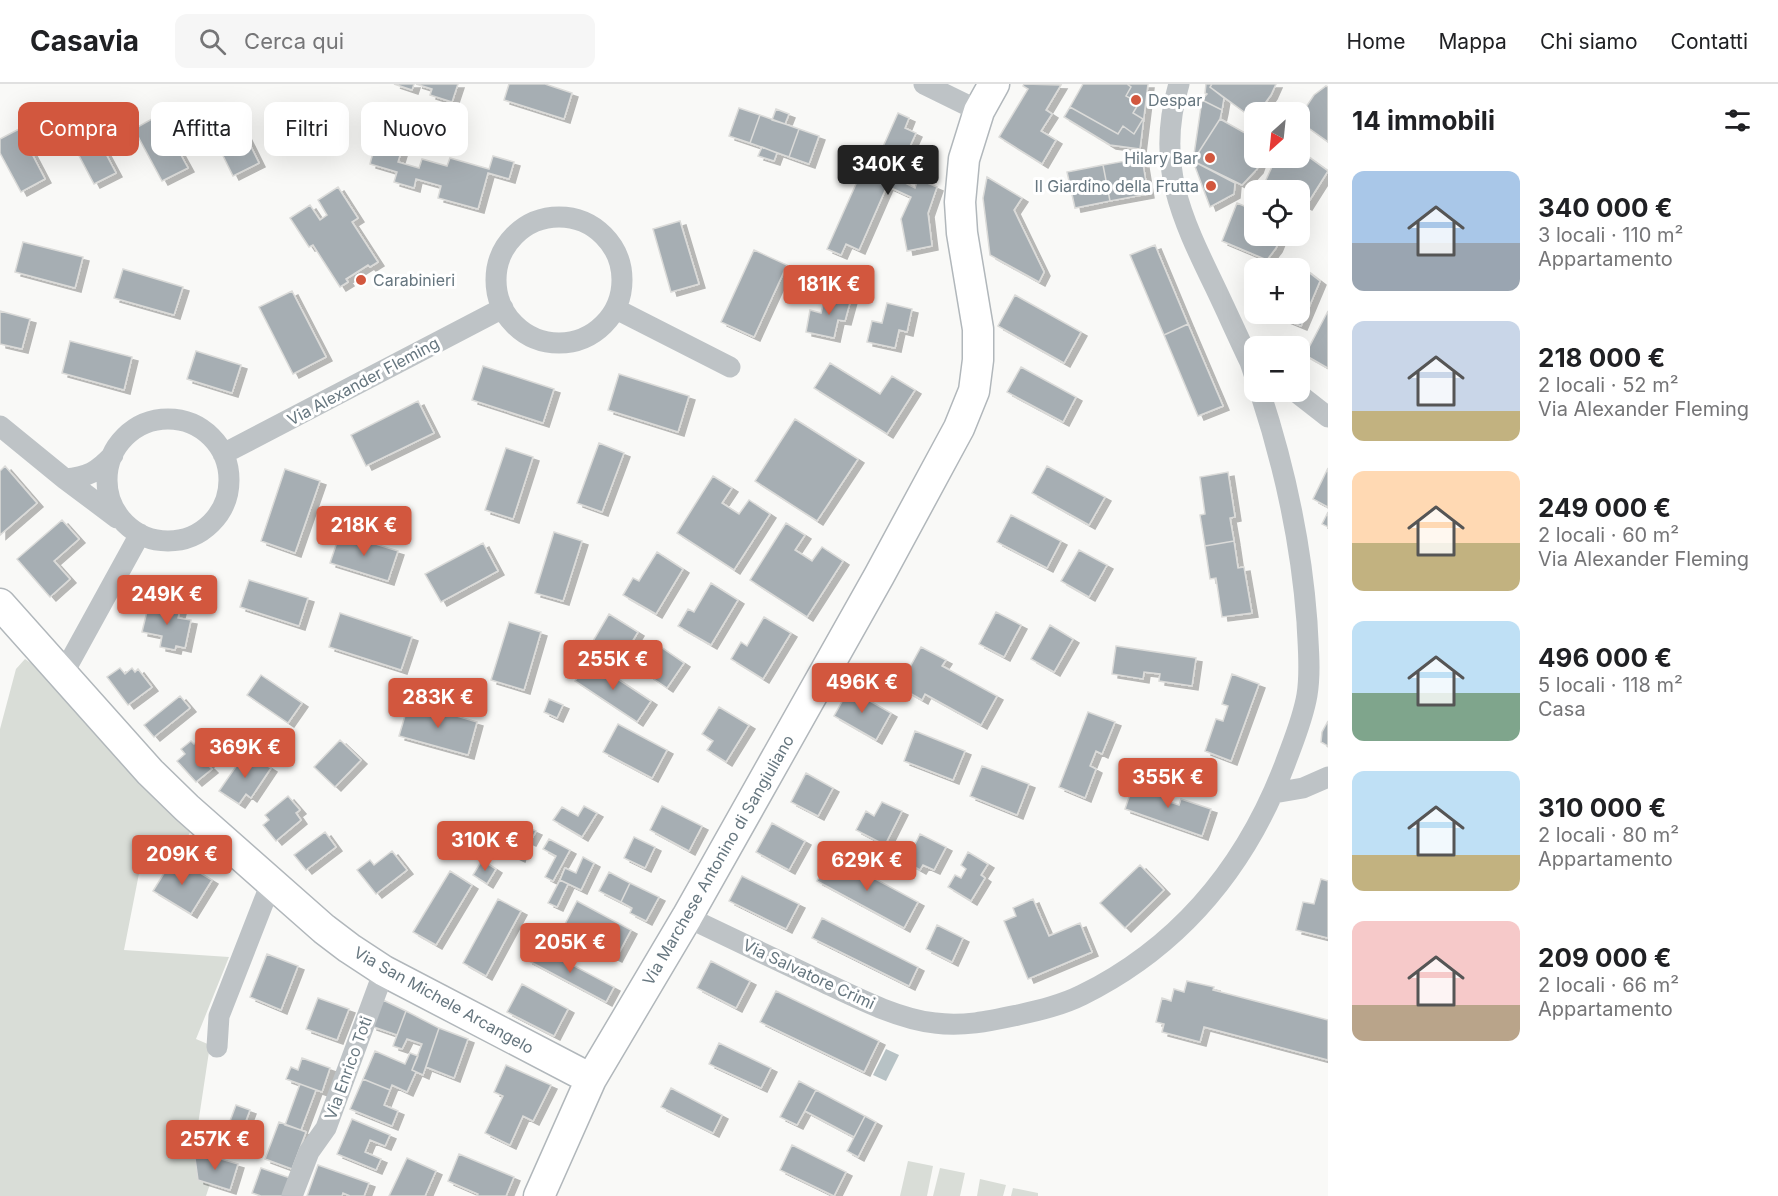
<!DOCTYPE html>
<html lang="it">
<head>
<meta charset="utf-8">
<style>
	body { margin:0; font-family:Inter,sans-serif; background:#f6f6f6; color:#202124; height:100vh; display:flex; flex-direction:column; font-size:22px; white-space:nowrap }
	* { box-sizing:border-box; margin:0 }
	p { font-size:20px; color:#757577 }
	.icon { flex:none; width:33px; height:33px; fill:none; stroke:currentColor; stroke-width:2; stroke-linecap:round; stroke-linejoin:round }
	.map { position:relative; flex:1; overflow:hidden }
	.panel { display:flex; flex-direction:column; background:#fff; width:450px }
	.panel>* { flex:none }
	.hud { position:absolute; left:18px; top:18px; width:570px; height:54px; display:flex; gap:12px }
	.needle { width:39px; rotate:207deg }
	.tools { position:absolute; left:1244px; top:18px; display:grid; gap:12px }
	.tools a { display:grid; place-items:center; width:66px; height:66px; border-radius:12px; background:#fff; box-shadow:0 6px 24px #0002; font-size:30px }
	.price { position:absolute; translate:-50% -51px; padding:0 14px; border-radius:6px; background:#d2573e; color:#fff; font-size:20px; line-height:39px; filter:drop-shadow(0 2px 3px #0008) }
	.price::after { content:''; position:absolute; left:50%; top:36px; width:18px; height:14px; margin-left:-9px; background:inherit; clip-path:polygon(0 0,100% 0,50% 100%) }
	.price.current { background:#222; color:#fff }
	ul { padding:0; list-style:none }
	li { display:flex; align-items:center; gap:18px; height:150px; padding:0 24px }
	li span { display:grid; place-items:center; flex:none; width:168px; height:120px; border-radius:12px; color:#555 }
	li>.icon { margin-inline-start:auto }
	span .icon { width:72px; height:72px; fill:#fffc; stroke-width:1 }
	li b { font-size:26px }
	h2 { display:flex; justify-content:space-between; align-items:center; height:72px; padding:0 24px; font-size:26px }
	.pill { padding:0 21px; border-radius:12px; background:#fff; box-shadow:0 6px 24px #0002; font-size:21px; line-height:54px }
	.pill.current { background:#d2573e; color:#fff }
	header { display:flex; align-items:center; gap:36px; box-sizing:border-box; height:84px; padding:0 30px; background:#fff; border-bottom:2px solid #e0e0e0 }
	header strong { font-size:28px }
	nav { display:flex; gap:33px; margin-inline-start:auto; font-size:21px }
	.search { width:420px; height:54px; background:#f6f6f6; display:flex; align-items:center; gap:15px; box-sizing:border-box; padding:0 21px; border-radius:12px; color:#757577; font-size:22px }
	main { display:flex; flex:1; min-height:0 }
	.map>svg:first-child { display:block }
</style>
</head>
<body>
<header>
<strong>Casavia</strong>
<div class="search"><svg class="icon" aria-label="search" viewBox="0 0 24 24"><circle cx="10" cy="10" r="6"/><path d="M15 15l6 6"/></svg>Cerca qui</div>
<nav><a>Home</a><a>Mappa</a><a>Chi siamo</a><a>Contatti</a></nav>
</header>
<main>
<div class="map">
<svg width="1328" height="1112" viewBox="0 0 1328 1112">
	<defs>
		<filter id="shadow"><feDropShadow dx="6" dy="4" stdDeviation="0" flood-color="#0004"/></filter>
	</defs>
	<rect width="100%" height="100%" fill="#f9f9f7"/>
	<path fill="#d9ddd7" d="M25,575L44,588L192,744L182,765L144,764L124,866L229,873L196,955L210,961L194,1067L198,1096L210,1100L206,1112H0V645L16,585Z
		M908,1077L933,1082L927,1112H900Z
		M940,1084L965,1089L960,1112H933Z
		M980,1095L1006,1101L1003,1112H977Z
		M1013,1104L1038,1109V1112H1011Z"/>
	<path fill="#b7c2c5" d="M886,965L899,971L886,997L873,991Z"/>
	<path fill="#a6aeb3" stroke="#dbdbd9" stroke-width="1.5" filter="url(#shadow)" d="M394,0H414L412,6Z
		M416,0H458L452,18L430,11L432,5Z
		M509,0H545L572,9L564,35L504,16Z
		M1024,0L1061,1L1046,26L1052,30L1041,47L1056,56L1042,80L999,53L1028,5L1023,2Z
		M1083,0H1127L1131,3L1126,12L1139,19L1133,29L1143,35L1134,50L1123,42L1118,50L1070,23Z
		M1127,0H1148L1140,65L1110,61L1064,33L1070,23L1118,50L1123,42L1134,50L1143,35L1133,29L1139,19L1126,12L1131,3Z
		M1206,0H1212L1210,3L1224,14L1222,26L1202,16L1207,10L1205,9Z
		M1212,0H1276L1271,11L1263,22L1251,33L1210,3Z
		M1326,2L1328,3V58L1300,38L1306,23L1314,11Z
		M1202,16L1222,26L1220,35L1193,77Z
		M232,24L259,79L233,92L206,37Z
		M739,24L760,31L750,59L729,52Z
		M776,25L789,30L785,40L772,36Z
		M898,29L909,34L905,44L916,49L906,71L914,74L903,98L915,104L918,95L937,103L928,129L932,162L907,167L901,135L911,113L887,102L859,166L846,160L841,171L827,165L860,91L869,94Z
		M159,31L188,84L162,97L134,45Z
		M760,31L799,45L789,73L750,59Z
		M1220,35L1254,54V74H1261L1257,85L1242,101L1193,77Z
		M88,36L116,89L94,100L66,47Z
		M19,45L45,95L21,108L0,69V55Z
		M799,45L819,52L809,80L789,73Z
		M376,57L402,65L398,78L419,84L422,75L447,82L450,74L489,85L493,72L514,78L509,95L488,89L478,125L438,114L441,102L416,95L414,104L394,98L397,88L370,80Z
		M762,63L777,69L774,77L758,72Z
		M1299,66L1328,87L1306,122L1299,118V106H1282L1266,96L1276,74H1299Z
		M1142,74L1148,110L1110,117L1103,81Z
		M1193,77L1235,99L1234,110L1210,123Z
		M1103,81L1110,117L1075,124L1067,88Z
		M987,93L1022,114L1014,126L1044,188L1039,198L990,171L983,114Z
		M338,103L358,134L352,138L378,178L370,183L368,181L346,195L348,198L340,203L313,161L309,163L290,134L310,121L320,136L327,131L318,116Z
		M1237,119L1254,126V152H1281L1276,164L1267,176L1222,157Z
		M680,137L699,200L671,208L653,145Z
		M23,158L83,173L75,204L15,188Z
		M1155,161L1188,240L1164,251L1130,171Z
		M754,166L787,181L754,253L721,238Z
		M1281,180L1303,184L1320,197L1301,242L1272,230H1299V184H1279Z
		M123,185L183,203L174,231L114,214Z
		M292,207L326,273L293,290L259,223Z
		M826,209L851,215L845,237L838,236L834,254L806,248L810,226L821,229Z
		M1015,211L1081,248L1064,279L998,242Z
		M887,219L912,225L907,248L899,246L895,264L867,258L872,237L882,239Z
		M0,227L30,235L22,265L0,260Z
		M1328,227V284L1305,271Z
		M1188,240L1223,322L1198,332L1164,251Z
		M70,257L132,273L124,306L62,289Z
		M196,267L241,281L232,309L187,295Z
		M830,279L880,310L892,292L915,306L887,350L814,304Z
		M483,282L554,305L543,339L472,316Z
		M1021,283L1076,313L1063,338L1007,308Z
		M619,290L689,312L678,348L608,326Z
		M418,317L434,349L366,382L351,351Z
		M795,335L858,375L817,437L755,397Z
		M599,359L624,369L602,428L577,419Z
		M506,364L533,373L513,435L485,426Z
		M5,382L37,419L0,451V387Z
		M1047,382L1105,413L1089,441L1032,409Z
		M1328,384V423L1313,415Z
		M285,385L320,397L295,469L261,457Z
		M1228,388L1235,433L1230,434L1234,457L1205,462L1200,431L1205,430L1200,393Z
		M713,392L732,404L722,419L739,430L749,416L770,430L734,486L677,449Z
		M1328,428V443L1322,440Z
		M1011,431L1061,457L1047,484L997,458Z
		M62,436L79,455L54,477L70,495L50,513L17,475Z
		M786,439L805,451L795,466L812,477L822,463L843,477L807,533L750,496Z
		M554,448L582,457L563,517L535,509Z
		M340,449L398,467L388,497L330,479Z
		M1234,457L1238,484L1244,483L1252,529L1222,533L1216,494L1210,495L1205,462Z
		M483,459L498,487L441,518L425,490Z
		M1079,466L1107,481L1089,513L1061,497Z
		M657,468L683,485L656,530L623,511L633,494L639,497Z
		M249,496L308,514L299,542L240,523Z
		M711,499L738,516L711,561L678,542L688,525L694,528Z
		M149,519L180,526L178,534L191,536L185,564L176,562L175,566L160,563L162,552L142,548Z
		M996,528L1021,541L1004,573L979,560Z
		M340,529L412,553L401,586L329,563Z
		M609,530L638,548L629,563L625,566L617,563L613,570L593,557Z
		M764,533L791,549L763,595L731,575L741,558L747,562Z
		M509,538L541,548L524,606L491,596Z
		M1050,541L1073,555L1054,588L1031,575Z
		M655,559L684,579L667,604L648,591L653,585L648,583L644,578L645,573Z
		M1116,562L1196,574L1192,602L1159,597L1160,590L1144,588L1143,595L1112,590Z
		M921,563L946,576L942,582L997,612L981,641L925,610L922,616L899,603Z
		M589,576L651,617L637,638L575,597Z
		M120,584L125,590L132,584L135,588L138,585L152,603L128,621L107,593Z
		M1232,590L1259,600L1231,677L1205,667L1216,635L1223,637L1228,622L1222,620Z
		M261,591L302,619L288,639L247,611Z
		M849,605L891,629L876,656L834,632Z
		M180,612L190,624L154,653L144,641Z
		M549,615L563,621L557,634L544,628Z
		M409,618L477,638L468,671L399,652Z
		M719,623L749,641L726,678L707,666L713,657L702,650Z
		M1088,628L1115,638L1102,670L1096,667L1090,682L1096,685L1085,714L1059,703Z
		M1328,637V662L1321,658L1322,648Z
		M618,640L667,666L652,694L603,668Z
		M915,647L965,667L953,696L904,677Z
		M205,651L211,658L218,652L227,663L207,680L212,685L196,698L177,677L185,670L181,665L191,657L194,660Z
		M340,656L361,676L335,703L314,683Z
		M246,668L271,684L251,714L246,710L239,720L219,707Z
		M982,682L1029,700L1017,731L970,712Z
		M806,689L833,704L818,732L791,718Z
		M1134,698L1166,709L1164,716L1179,721L1181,715L1211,725L1202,752L1125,725Z
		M288,712L300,726L296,729L301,736L276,757L263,741L269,736L265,731Z
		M882,718L902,727L885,761L856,746L866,727L874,732Z
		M584,722L597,729L582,753L553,736L562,723L578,732Z
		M662,722L702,742L689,767L650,746Z
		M518,739L536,747L530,758L520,753L514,765L521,768L519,774L504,767Z
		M772,739L805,757L789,786L756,768Z
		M325,748L336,763L306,786L294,771Z
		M920,750L946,763L934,786L923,781L920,786L906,778Z
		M634,753L655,763L645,784L624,774Z
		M549,755L570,766L553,797L545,793L556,772L543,765Z
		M392,767L407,786L376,810L357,786L370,776L374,781Z
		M968,768L988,780L981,791L985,794L971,817L948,803L955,791L961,794L966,785L961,781Z
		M831,771L918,818L904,844L817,797Z
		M174,773L212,796L191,830L153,807Z
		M583,773L594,779L581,806L560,796L565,784L576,789Z
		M482,776L496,785L487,800L473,791Z
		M1140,781L1164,806L1125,844L1100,819Z
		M450,787L472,801L436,861L413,848Z
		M609,788L630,799L621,818L599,807Z
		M742,792L799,820L786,845L729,817Z
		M1321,795L1328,797V854L1296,846L1303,818L1314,820Z
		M560,796L568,800L557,823L548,819Z
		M630,799L659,813L646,837L630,829L632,824L621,818Z
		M498,815L521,827L486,892L463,879Z
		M1033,815L1049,852L1080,839L1092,868L1028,895L1004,837L1016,832L1013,824Z
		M577,817L631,846L616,874L562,846Z
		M822,834L918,883L909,902L812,854Z
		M937,841L963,854L952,878L926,865Z
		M535,861L614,903L606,918L527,876Z
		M267,870L298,882L281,926L250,913Z
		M711,877L750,897L736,924L697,904Z
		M1187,897L1214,903L1213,906L1328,936V976L1204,943L1200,958L1162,948L1164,940L1156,938L1162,914L1171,917L1174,905L1184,908Z
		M522,900L568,925L554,952L507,928Z
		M776,907L879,957L864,988L760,938Z
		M318,914L349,925L337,956L306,945Z
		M383,916L406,927L397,951L371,942Z
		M406,927L439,944L423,991L412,986L422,960L407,955L402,965L393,962Z
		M439,944L468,955L454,994L426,983Z
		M719,959L771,984L761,1004L709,980Z
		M375,967L405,980L410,969L418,972L412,986L416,988L407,1008L392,1001L390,1006L363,995Z
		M302,974L330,984L322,1008L286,995L291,983L298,986Z
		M506,981L551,1001L533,1037L523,1032L510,1061L485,1049L503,1012L494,1008Z
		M363,995L390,1006L384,1021L398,1027L392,1042L350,1025Z
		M799,997L816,1006L797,1041L780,1033Z
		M300,1000L316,1006L301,1046L285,1041Z
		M671,1004L722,1031L713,1049L661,1023Z
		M816,1006L865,1032L854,1053L805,1027Z
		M236,1021L250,1026L238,1058L224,1053Z
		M865,1032L876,1038L858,1073L847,1067Z
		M352,1035L390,1051L385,1062L370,1056L365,1068L381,1075L376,1086L337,1070Z
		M279,1038L306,1048L292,1085L265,1075Z
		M792,1061L846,1088L834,1112L780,1086Z
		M194,1067L238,1080L230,1106L198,1096Z
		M459,1070L514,1093L506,1112H477L478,1110L448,1097Z
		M407,1074L436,1087L425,1112H389Z
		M318,1081L369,1099L364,1112H350L343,1109L342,1112H307Z
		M261,1084L290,1094L284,1112H261L252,1109Z"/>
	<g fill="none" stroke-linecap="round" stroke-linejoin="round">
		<g stroke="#b1b7bb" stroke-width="33">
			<path id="secondary" d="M0,520L150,688L187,724L324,845L349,864L384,887L591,995
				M539,1112L591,995L687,833L879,492L959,344L974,307L978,276V245L962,149L960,118L964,75L979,27L994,0"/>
		</g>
		<path stroke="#bec3c6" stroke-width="21" d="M924,0L979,27
			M1179,0C1155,79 1181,133 1215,203C1227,228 1238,253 1250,278L1254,290
			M496 196a63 63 0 1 1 126 0a63 63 0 1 1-126 0Z
			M616,225L730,283
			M1296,308L1328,333
			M107 396a61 61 0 1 1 122 0a61 61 0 1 1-122 0Z
			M0,342L65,395L117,434
			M223,370L503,224
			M65,395C88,393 97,388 113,371
			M63,590L140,450
			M1274,709L1303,704L1328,693
			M687,833C731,854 775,875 819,896C853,912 897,935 935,939C963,943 990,937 1018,931C1040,926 1062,921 1082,911C1181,862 1246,782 1285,680C1293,658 1303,635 1307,611C1311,587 1308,562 1307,538C1301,457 1285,384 1260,308
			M217,963L219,932L271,799
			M292,1112L309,1068L326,1044L384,887"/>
		<use href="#secondary" stroke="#fff" stroke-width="30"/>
	</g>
	<g fill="#d2573e" stroke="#fff" stroke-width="2">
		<circle cx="1136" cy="16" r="6"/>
		<circle cx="1210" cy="74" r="6"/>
		<circle cx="1211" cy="102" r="6"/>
		<circle cx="361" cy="196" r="6"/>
	</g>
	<g text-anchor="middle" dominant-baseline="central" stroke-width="6" stroke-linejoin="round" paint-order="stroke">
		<g font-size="16" fill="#66767f" stroke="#fff" text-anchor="start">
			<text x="1148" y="16">Despar</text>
			<text x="1198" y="74" text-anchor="end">Hilary Bar</text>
			<text x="1199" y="102" text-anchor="end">Il Giardino della Frutta</text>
			<text x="373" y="196">Carabinieri</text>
		</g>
		<g font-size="16" fill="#66767f" stroke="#fff">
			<text transform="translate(363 297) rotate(-28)">Via Alexander Fleming</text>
			<text transform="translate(718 776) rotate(-60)">Via Marchese Antonino di Sangiuliano</text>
			<text transform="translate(809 890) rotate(25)">Via Salvatore Crimi</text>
			<text transform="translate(444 916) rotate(29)">Via San Michele Arcangelo</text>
			<text transform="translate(348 984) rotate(-70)">Via Enrico Toti</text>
		</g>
	</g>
</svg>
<div class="tools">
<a><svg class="needle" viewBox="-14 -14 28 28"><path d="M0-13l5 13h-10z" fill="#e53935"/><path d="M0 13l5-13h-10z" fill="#757577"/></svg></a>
<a><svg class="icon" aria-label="locate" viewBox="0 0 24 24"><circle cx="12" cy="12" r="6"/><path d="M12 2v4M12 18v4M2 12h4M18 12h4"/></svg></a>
<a>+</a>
<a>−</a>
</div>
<b class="price current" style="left:888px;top:112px">340K €</b>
<b class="price" style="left:829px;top:232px">181K €</b>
<b class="price" style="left:364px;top:473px">218K €</b>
<b class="price" style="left:167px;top:542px">249K €</b>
<b class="price" style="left:613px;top:607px">255K €</b>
<b class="price" style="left:862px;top:630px">496K €</b>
<b class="price" style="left:438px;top:645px">283K €</b>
<b class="price" style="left:245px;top:695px">369K €</b>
<b class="price" style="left:1168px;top:725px">355K €</b>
<b class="price" style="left:485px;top:788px">310K €</b>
<b class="price" style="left:182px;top:802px">209K €</b>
<b class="price" style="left:867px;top:808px">629K €</b>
<b class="price" style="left:570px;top:890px">205K €</b>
<b class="price" style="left:215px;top:1087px">257K €</b>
<div class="hud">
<a class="pill current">Compra</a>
<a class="pill">Affitta</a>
<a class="pill">Filtri</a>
<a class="pill">Nuovo</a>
</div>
</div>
<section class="panel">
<h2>14 immobili<svg class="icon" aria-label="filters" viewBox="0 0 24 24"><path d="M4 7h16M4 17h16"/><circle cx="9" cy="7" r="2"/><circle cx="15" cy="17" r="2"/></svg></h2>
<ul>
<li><span style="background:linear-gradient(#a9c7e8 60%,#9aa5b1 0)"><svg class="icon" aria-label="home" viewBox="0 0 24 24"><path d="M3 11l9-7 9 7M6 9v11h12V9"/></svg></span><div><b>340 000 €</b><p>3 locali · 110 m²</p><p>Appartamento</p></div></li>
<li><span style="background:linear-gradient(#c9d6e8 75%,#c2b280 0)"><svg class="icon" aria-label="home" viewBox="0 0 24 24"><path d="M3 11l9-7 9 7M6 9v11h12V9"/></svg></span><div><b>218 000 €</b><p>2 locali · 52 m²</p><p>Via Alexander Fleming</p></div></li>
<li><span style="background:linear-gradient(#ffd9b3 60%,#c2b280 0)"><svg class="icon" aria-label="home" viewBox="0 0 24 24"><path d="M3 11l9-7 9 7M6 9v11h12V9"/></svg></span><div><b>249 000 €</b><p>2 locali · 60 m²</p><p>Via Alexander Fleming</p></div></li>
<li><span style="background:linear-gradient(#bfe0f5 60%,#7fa58c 0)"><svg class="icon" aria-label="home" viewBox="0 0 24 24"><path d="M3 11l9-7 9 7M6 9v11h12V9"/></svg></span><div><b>496 000 €</b><p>5 locali · 118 m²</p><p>Casa</p></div></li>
<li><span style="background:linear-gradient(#bfe0f5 70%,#c2b280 0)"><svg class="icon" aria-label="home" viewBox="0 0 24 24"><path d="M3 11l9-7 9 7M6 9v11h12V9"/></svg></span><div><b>310 000 €</b><p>2 locali · 80 m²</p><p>Appartamento</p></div></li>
<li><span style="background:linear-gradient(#f6c9c9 70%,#b9a48a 0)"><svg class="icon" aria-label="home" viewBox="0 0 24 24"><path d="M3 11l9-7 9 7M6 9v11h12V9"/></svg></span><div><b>209 000 €</b><p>2 locali · 66 m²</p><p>Appartamento</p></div></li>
</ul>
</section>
</main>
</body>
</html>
